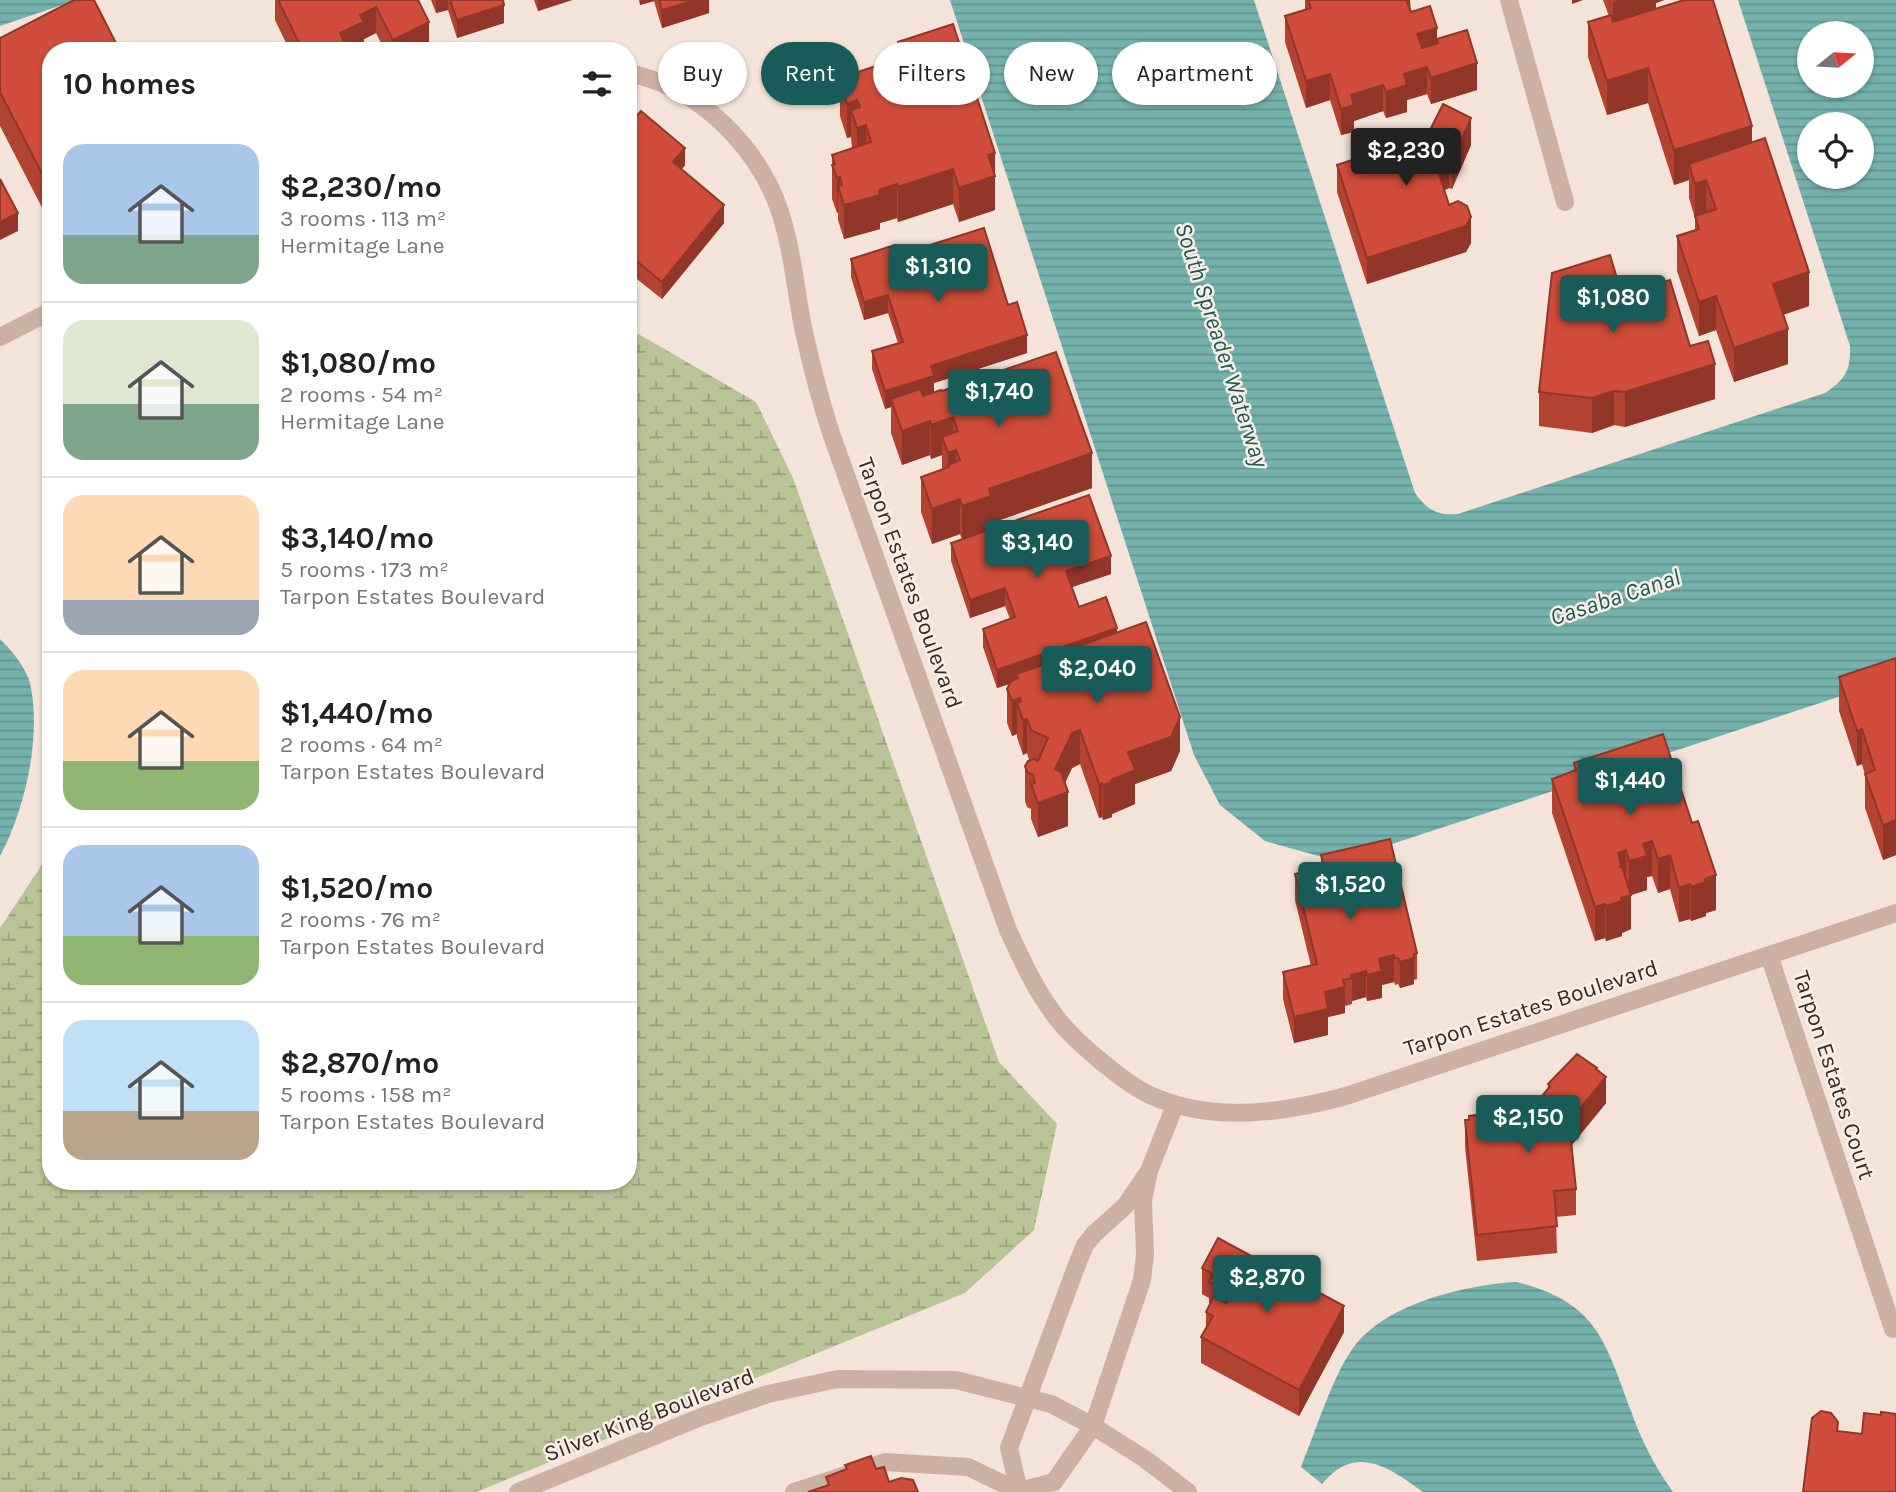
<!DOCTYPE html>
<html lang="en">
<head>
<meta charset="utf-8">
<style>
	body { margin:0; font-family:Karla,sans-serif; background:#f6f6f6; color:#222; height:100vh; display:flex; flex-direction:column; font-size:26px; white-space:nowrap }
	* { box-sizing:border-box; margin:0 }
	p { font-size:23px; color:#767676 }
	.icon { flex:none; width:38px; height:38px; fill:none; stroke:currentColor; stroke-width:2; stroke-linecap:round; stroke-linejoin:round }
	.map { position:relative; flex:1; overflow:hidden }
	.panel { position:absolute; left:42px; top:42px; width:595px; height:1148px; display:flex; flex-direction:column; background:#fff; border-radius:28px; box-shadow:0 2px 5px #0004 }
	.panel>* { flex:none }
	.guide { position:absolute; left:658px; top:42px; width:665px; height:63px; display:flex; gap:14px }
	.needle { width:46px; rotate:72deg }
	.tools { position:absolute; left:1797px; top:21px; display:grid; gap:14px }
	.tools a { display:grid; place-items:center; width:77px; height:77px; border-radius:50%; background:#fff; box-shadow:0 2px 5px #0004; font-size:35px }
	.price { position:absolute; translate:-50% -60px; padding:0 16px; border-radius:7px; background:#185b58; color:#fff; font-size:23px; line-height:46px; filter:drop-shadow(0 2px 4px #0008) }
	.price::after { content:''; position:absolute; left:50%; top:42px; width:21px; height:16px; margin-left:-10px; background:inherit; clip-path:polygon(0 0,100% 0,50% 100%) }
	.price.selected { background:#222; color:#fff }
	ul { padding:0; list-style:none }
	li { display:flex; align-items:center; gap:21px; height:175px; padding:0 21px }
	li+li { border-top:2px solid #e0e0e0 }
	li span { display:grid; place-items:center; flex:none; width:196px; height:140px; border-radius:21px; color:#555 }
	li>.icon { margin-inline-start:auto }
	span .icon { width:84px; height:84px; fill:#fffc; stroke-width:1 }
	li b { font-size:30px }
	h2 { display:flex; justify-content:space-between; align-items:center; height:84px; padding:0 21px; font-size:30px }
	.pill { padding:0 24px; border-radius:32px; background:#fff; box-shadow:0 2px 5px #0004; font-size:24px; line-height:63px }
	.pill.selected { background:#185b58; color:#fff }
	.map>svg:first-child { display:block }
</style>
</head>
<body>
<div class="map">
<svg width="1896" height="1492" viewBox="0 0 1896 1492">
	<defs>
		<pattern id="wetland-marsh" width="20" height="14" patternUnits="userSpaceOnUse" patternTransform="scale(1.75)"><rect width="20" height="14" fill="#b9c397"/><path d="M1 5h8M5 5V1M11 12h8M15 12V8" fill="none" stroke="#979e7b"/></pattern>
		<pattern id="water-rules" width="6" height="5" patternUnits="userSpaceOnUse" patternTransform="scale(1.75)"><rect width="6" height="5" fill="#75b2ae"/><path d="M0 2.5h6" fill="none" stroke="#61918d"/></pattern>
	</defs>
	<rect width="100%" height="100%" fill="#f3e3d8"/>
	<path fill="url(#wetland-marsh)" d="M628,328L756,402L793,478L999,1062L1057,1124L1034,1230L965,1293L476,1492H0V928L51,851V1181H628Z"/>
	<path fill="url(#water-rules)" fill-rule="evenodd" d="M0,0H77L0,26Z
		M950,0H1254L1415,493C1427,510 1438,516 1458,514L1825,393C1845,380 1851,370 1850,346L1738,0H1896V678L1386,846L1322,857L1265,841L1220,805L1194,755ZM1810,33H1862V86H1810ZM1810,124H1862V177H1810Z
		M0,639C12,651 25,666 30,683C42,736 25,810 0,856Z
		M1516,1282C1597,1302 1605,1341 1631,1411C1641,1440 1655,1467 1673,1492H1423C1389,1467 1355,1443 1322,1484L1301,1467C1315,1433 1334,1371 1356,1344C1389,1303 1465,1285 1516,1282Z"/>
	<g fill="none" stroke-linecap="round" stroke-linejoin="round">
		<path stroke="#ccb1a3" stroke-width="18" d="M1509,0L1565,202
			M628,72C640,76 653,79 664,84C715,106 759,154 778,206C792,245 795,287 803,327C811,364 820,400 832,436L1008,930C1021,958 1033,985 1051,1010C1065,1031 1084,1047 1103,1063C1118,1075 1134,1088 1152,1096C1213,1123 1284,1113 1346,1096L1896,913
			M0,337L51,311
			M1769,955L1893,1329
			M1149,1171L1143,1200L1145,1255L1142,1280L1093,1426L1054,1482L1019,1491L1009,1448L1078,1262L1085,1245L1094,1234L1125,1206L1149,1171L1175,1105
			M518,1492L701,1417L768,1394L837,1379L956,1380L1051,1404L1093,1426L1145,1459L1188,1492
			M794,1492L885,1462L968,1467L1020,1492"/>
	</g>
	<path fill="#b24232" d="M275,0H418L429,48L424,51H385L376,33L364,39V48L358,51H290L275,20Z
		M431,0H503L504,23L457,38L448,10L436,13Z
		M534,0H572L538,11Z
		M639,0H709V13L662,28L654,1L640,5Z
		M1305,0H1410L1411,12L1437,43V39L1477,90L1431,104L1427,94L1407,100V112L1386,118L1383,111L1354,121V132L1341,135L1330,100L1306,108L1285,42V16L1305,10Z
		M1603,0H1664L1656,3V9L1752,142L1809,306L1783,315L1788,364L1734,382L1716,330L1699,336L1677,271V236L1695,230V218L1689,198V180L1674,185L1648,103L1607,115L1588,57V22L1609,16Z
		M0,38L51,51V225L0,126Z
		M898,42L995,153V210L959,222L953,204L898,222L897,218L880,223V229L844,239L838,220V212L837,213L832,199V155L852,148L851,137L847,138L840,116V82L849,79V75L898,59Z
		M628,126L685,165L682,169L724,223L662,299L628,272Z
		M1396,136L1471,145L1452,189L1449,188L1444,190L1449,205L1471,243L1466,252L1367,284L1337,192V165L1396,146Z
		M898,255L1008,305L1027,353L934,383V392L942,391L1092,488L991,523V529L1111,574L1072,587L1079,607L1117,633L1180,751L1171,771L1135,784V804L1112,814V817L1103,820L1102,817L1099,818L1080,764L1072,768L1065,783L1068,826L1038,837L1031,819V809L1027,807L1025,801V766L1029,760L1027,753L1023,755L1017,737V734L1012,736L1007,723V689L1010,684L997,688L983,647V629L1010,619L1005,606L970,618L951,561V543L962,540L960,534L932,544L921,512V477L942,470V455L931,459L930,455L902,465L891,433V407L885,409L872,369V351L898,343L888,313L864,320L851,277V259Z
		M1622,295L1690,346L1715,399L1625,427L1614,425L1592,433L1539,426V392Z
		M1896,658V855L1883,860L1865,808V775L1862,764L1857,766L1839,711V677Z
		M1663,734L1716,910L1706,913V916L1691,921L1690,919L1679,922L1670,889L1658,893L1652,876L1647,877V890L1631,895V929L1622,933V936L1606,941L1605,938L1595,941L1552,813V779L1574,771V763Z
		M1321,855L1417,953V979L1414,980V984L1400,988L1398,984L1395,985L1394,982L1382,985V998L1367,1001L1366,997L1352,1001V1004L1345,1006V1013L1328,1017V1035L1294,1043L1283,999V972L1311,966L1295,900V874L1321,867Z
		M1597,1070L1606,1103L1572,1145L1576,1189V1215L1556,1217L1557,1253L1477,1261L1465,1147V1120L1485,1118L1489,1123L1502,1122V1107L1519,1111L1535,1109V1105L1548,1088V1084Z
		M1202,1268L1344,1332L1299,1416L1201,1363V1337L1206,1328V1312L1209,1306V1298L1202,1294Z"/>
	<path fill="#913629" d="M436,0H448V10L436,13Z
		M538,0H572L538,11Z
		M640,0H654V1L640,5Z
		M695,0H709V13L662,28V10Z
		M1406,0H1410V18Z
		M1572,0H1583L1572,4Z
		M1619,0H1664L1656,3V14L1613,28V2Z
		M504,5V23L457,38V20Z
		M376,7V33L364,39V48L358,51H340V33L360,15Z
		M429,22V48L424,51H393V40Z
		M1437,28V54L1417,61V34Z
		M1477,63V90L1431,104V78Z
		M1427,67V94L1407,100V112L1386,118V92L1404,74Z
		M1648,68V103L1607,115V81Z
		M1330,74V100L1306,108V81Z
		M1383,85V111L1354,121V132L1341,135V109L1351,95Z
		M857,100V128L866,125V160L857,163V128L851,110V137L847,138V104Z
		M1471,118V145L1452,189V163Z
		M1752,126V160L1689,164V180L1674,185V150Z
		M685,148V165L673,180V162Z
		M995,153V210L959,222V188L988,155Z
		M1449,161V188L1437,194V167Z
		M953,169V204L898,222V187Z
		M840,177V191L838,186V212L837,213V178Z
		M1706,180V215L1695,218V184Z
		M897,184V218L880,223V229L844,239V205L879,190Z
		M724,205V223L662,299V282Z
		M18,213V231L0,240V222Z
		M1471,217V243L1466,252L1367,284V258Z
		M1809,272V306L1773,318V284Z
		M888,295V313L864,320V302Z
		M1716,296V330L1699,336V302Z
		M1788,329V364L1734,382V348Z
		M1027,335V353L934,383V394L893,406L891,399V407L885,409V391L931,366Z
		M1715,364V399L1625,427V392Z
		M1614,391V425L1592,433V398Z
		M953,417V451L942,437V455L931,459V425Z
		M930,421V455L902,465V431Z
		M956,450V485L948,465V453Z
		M1092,453V488L991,523V530L962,540V506L989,489Z
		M960,499V534L932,544V509Z
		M1111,556V574L1066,589V571Z
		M1005,588V606L970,618V600Z
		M1117,628V646L1078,653L1076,647V661L1018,678L1016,674V681L997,688V670Z
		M1020,698V713L1017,703V734L1012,736V701Z
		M1180,717V751L1171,771L1135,784V804L1112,814V817L1103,820V785L1128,752Z
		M1027,719V753L1023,755V720Z
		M1862,729V764L1857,766V731Z
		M1080,730V764L1072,768L1059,795L1068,792V826L1038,837V803L1072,733Z
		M1102,783V817L1099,818V784Z
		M1896,820V855L1883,860V825Z
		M1652,841V876L1647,877V890L1631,895V929L1622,933V936L1606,941V906L1618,853L1626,850V884L1629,895V861L1643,844Z
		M1670,855V889L1658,893V859Z
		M1716,875V910L1706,913V916L1691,921V887Z
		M1690,884V919L1679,922V888Z
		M1605,904V938L1595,941V907Z
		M1394,955V982L1382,985V998L1367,1001V975L1379,959Z
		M1414,958V984L1400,988V962Z
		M1366,971V997L1352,1001V978L1351,975Z
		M1345,987V1013L1328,1017V1035L1294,1043V1017L1325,992Z
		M1597,1068V1087L1606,1077V1103L1569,1148V1122Z
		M1344,1306V1332L1299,1416V1390Z"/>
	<path fill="#cf4d3a" stroke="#913629" stroke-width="2" d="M74,0H94L120,51H51V191L0,92V38Z
		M278,0H418L429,22L393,40L376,7L360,15L364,22L340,33L348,51H303Z
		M450,0H503L504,5L457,20Z
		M659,0H695L662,10Z
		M1308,0H1406L1411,12L1430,6L1437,28L1417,34L1422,48L1438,43L1437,39L1467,30L1477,63L1431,78L1427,67L1404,74L1407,85L1386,92L1383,85L1351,95L1354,105L1341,109L1330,74L1306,81L1285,16L1311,8Z
		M1684,0H1713L1752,126L1674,150L1648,68L1607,81L1588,22L1611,15L1613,22Z
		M953,24L995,153L988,155L995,176L959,188L953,169L898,187L897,184L879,190L880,195L844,205L838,186L842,185L840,177L837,178L832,165L835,164L832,155L871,142L866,125L857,128L851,110L860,107L857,100L847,104L840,82L850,79L849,75L903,57L898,42Z
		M1443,104L1471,118L1452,163L1449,161L1437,167L1449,205L1458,201L1467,206L1471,217L1466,226L1367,258L1337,165L1399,145L1396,136L1417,129L1420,139L1427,136Z
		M641,111L685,148L673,162L724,205L662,282L628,254V126Z
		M1765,138L1809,272L1773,284L1788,329L1734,348L1716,296L1699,302L1677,236L1699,229L1695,216L1716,209L1706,180L1695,184L1689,164Z
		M0,179L18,213L0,222Z
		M984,228L1008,305L1017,302L1027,335L931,366L934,376L885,391L872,351L903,342L888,295L864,302L851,259L895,245L898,255Z
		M1610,255L1622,295L1670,280L1690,346L1708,341L1715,364L1625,392L1614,391L1592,398L1539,392L1552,273Z
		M1056,352L1092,453L989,489L991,496L962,506L960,499L932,509L921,477L949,467L948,465L960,460L956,450L948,453L942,437L958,431L953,417L931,425L930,421L902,431L891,399L920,389L923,396L941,390L942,391Z
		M1089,495L1111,556L1066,571L1079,607L1106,597L1117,628L997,670L983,629L1015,617L1005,588L970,600L951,543Z
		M1146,622L1180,717L1171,737L1128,752L1135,770L1111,780L1112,782L1103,785L1102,783L1099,784L1080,730L1072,733L1055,769L1061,772L1068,792L1038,803L1031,784L1035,783L1033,775L1027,772L1025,766L1028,761L1034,759L1038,761L1048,738L1031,730L1027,719L1023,720L1017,703L1021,701L1020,698L1012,701L1007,689L1011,681L1018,678L1016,674L1078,653L1076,647Z
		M1896,658V820L1883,825L1865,774L1875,770L1862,729L1857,731L1839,677Z
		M1663,734L1692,823L1698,821L1716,875L1705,879L1706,882L1691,887L1690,884L1679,888L1670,855L1658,859L1652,841L1643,844L1647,856L1629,861L1626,850L1618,853L1621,864L1620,867H1622L1631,895L1621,898L1622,901L1606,906L1605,904L1595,907L1552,779L1576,770L1574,763Z
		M1390,839L1417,953L1414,954V958L1400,962L1398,958H1395L1394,955L1379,959L1382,971L1367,975L1366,971L1351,975L1352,978L1343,980L1345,987L1325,992L1328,1009L1294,1017L1283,972L1317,964L1295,874L1324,867L1321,855Z
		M1577,1054L1597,1068L1596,1069L1606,1077L1569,1122L1576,1189L1554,1191L1557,1226L1477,1235L1465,1120H1469V1116L1485,1114V1118H1489V1123L1503,1122L1502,1107L1518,1105L1519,1111L1536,1109L1535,1105L1550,1086L1548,1084Z
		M1218,1238L1344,1306L1299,1390L1201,1337L1213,1316L1206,1312L1214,1296L1226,1303L1231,1294L1209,1282L1213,1274L1202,1268Z
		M1821,1411L1831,1413L1838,1422L1837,1431L1862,1434L1864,1413L1881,1415V1412L1896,1414V1492H1803L1812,1418Z
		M871,1456L876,1469L884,1467L889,1482L901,1478L913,1480L918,1492H808L829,1485L826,1477L847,1469L845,1465Z"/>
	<g text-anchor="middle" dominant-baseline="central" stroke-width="5" stroke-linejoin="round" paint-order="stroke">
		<g font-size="23" fill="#372926" stroke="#fbeee5">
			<text transform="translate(910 583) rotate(70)">Tarpon Estates Boulevard</text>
			<text transform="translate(1531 1008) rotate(-18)">Tarpon Estates Boulevard</text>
			<text transform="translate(1834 1075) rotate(72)">Tarpon Estates Court</text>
			<text transform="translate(649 1415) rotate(-21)">Silver King Boulevard</text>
		</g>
		<g font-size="24" font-style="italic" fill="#185b58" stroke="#fbeee5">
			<text transform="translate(1222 345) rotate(72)">South Spreader Waterway</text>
			<text transform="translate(1615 597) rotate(-18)">Casaba Canal</text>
		</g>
	</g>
</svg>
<div class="tools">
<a><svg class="needle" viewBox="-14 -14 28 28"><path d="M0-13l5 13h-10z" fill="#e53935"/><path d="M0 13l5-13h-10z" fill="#767676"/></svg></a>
<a><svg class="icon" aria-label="locate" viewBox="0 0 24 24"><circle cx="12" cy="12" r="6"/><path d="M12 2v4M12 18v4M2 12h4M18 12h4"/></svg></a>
</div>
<b class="price selected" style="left:1406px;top:188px">$2,230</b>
<b class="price" style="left:938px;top:304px">$1,310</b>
<b class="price" style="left:1613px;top:335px">$1,080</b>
<b class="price" style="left:999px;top:429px">$1,740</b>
<b class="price" style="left:1037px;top:580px">$3,140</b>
<b class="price" style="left:1097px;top:706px">$2,040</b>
<b class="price" style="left:1630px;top:818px">$1,440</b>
<b class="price" style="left:1350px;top:922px">$1,520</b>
<b class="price" style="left:1528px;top:1155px">$2,150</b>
<b class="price" style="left:1267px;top:1315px">$2,870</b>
<div class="guide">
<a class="pill">Buy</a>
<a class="pill selected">Rent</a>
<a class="pill">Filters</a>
<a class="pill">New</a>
<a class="pill">Apartment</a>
</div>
<section class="panel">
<h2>10 homes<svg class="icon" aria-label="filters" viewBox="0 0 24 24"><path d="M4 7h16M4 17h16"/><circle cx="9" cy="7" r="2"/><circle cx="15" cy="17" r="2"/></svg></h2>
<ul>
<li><span style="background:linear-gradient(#a9c7e8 65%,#7fa58c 0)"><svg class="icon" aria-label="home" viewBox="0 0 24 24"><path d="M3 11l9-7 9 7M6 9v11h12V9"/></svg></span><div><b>$2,230/mo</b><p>3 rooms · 113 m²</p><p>Hermitage Lane</p></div></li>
<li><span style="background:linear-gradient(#dfe7d0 60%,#7fa58c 0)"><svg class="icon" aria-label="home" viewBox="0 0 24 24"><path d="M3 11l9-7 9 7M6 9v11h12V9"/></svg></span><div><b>$1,080/mo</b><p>2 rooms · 54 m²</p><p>Hermitage Lane</p></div></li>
<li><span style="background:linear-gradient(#ffd9b3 75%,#9aa5b1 0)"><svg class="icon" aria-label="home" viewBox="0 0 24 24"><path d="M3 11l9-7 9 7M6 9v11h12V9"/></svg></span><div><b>$3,140/mo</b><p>5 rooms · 173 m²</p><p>Tarpon Estates Boulevard</p></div></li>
<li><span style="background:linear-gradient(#ffd9b3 65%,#8fb573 0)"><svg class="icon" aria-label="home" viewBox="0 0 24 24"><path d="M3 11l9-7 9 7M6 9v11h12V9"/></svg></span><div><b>$1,440/mo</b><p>2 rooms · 64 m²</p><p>Tarpon Estates Boulevard</p></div></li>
<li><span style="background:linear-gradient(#a9c7e8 65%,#8fb573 0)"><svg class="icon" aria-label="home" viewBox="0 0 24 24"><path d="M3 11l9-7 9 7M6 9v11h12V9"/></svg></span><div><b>$1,520/mo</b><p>2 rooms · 76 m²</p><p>Tarpon Estates Boulevard</p></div></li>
<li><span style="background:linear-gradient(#bfe0f5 65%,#b9a48a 0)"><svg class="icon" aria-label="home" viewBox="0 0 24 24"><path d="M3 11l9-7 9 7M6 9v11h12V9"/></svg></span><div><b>$2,870/mo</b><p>5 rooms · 158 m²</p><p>Tarpon Estates Boulevard</p></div></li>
</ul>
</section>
</div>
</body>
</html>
